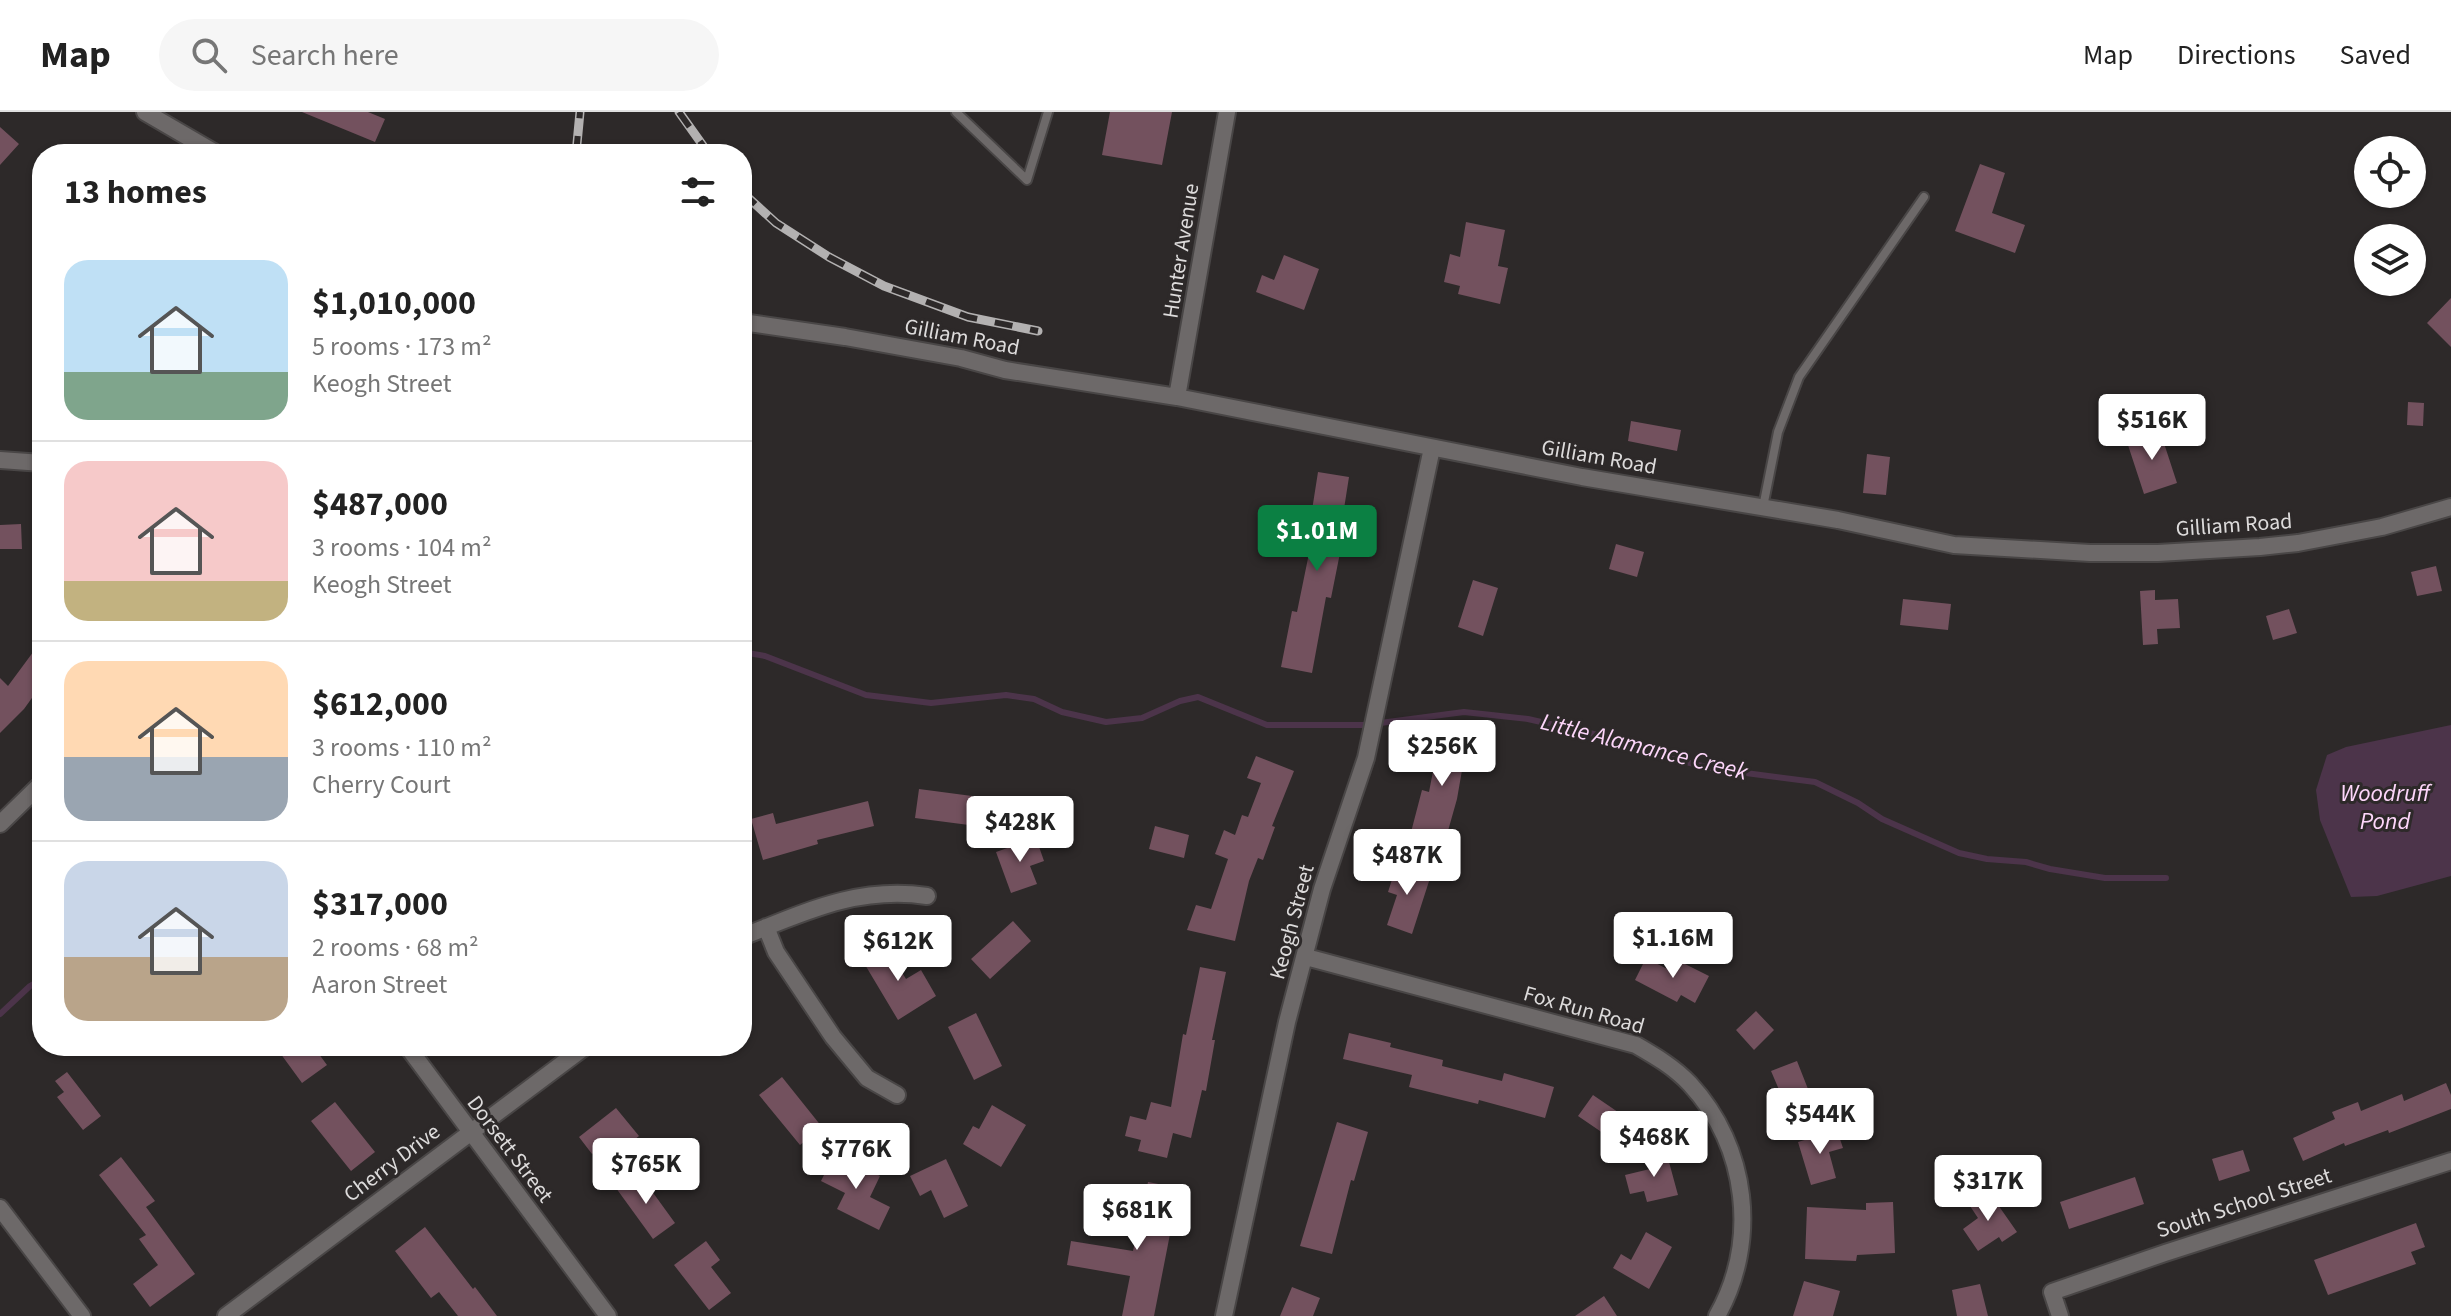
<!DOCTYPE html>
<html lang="en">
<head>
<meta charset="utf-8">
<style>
	body { margin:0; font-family:"Source Sans 3",sans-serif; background:#f6f6f6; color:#222; height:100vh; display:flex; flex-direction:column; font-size:30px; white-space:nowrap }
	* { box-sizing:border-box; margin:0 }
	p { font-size:26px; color:#767676 }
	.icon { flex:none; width:44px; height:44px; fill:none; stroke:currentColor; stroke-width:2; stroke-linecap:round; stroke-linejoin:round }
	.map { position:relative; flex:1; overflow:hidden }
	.side { position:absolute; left:32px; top:32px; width:720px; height:912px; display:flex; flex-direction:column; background:#fff; border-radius:32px; box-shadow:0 2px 6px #0004 }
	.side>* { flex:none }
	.controls { position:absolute; left:2354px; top:24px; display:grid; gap:16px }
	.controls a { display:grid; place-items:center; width:72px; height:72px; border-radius:50%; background:#fff; box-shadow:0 2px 6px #0004; font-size:40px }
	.price { position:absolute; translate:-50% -68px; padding:0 18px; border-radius:8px; background:#fff; color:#222; font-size:26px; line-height:52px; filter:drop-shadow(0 2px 4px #0008) }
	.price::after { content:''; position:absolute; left:50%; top:48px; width:24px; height:18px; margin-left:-12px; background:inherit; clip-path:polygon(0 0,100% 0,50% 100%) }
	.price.current { background:#0b8043; color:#fff }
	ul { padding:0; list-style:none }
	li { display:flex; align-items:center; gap:24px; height:200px; padding:0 32px }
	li+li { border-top:2px solid #e0e0e0 }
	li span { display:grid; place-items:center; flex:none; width:224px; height:160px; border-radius:24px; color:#555 }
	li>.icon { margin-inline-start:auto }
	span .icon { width:96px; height:96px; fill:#fffc; stroke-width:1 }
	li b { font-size:34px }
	h2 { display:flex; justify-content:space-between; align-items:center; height:96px; padding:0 32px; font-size:34px }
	header { display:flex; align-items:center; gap:48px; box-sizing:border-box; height:112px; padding:0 40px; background:#fff; border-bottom:2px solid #e0e0e0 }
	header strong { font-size:38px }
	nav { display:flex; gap:44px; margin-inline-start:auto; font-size:28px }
	.search { width:560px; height:72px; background:#f6f6f6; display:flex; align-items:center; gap:20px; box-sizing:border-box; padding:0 28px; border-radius:44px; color:#767676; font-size:30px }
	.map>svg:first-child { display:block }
</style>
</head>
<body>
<header>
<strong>Map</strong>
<div class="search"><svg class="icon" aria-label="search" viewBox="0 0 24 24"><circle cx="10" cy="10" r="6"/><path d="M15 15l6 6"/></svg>Search here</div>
<nav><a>Map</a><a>Directions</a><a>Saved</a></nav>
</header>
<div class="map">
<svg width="2451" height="1204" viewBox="0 0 2451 1204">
	<rect width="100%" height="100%" fill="#2d2929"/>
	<path fill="#4c344a" d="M2451,613V764L2377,784L2351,785L2320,708L2316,678L2327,643L2346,635Z"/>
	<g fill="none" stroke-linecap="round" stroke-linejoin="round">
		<path stroke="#4c344a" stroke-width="6" d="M742,540L765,544L866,583L931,591L1006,583L1034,587L1062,600L1106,610L1142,606L1180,589L1198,585L1267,613H1365L1464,600L1528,607L1598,623L1606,628L1648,641L1715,657L1815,670L1858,691L1882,707L1959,741L1987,747L2026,750L2050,757L2105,766H2166
			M0,902L30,874L42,867"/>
	</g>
	<path fill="#73515e" d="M302,0H368L385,7L375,30Z
		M1110,0H1172L1162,53L1102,43Z
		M0,15L19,32L0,53Z
		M1980,52L2005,61L1992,101L2025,113L2015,141L1955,119Z
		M1466,110L1505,118L1498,154L1508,156L1500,192L1458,182L1460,174L1444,170L1450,142L1460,145Z
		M1284,143L1319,157L1304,198L1256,180L1262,163L1274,168Z
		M2451,186V235L2427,211Z
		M2408,290L2424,291L2423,314L2407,313Z
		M1631,309L1681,318L1677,339L1628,329Z
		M2160,319L2177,371L2144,382L2127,330Z
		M1867,342L1890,345L1886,383L1863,381Z
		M1318,360L1349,365L1338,435L1341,436L1331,486L1326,485L1312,561L1281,555L1292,499L1297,500L1315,412L1310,411Z
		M21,412L22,437H0V413Z
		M1616,432L1644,440L1637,465L1609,457Z
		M2436,454L2442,479L2417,484L2411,460Z
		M1473,468L1498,476L1483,524L1458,515Z
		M2155,478V488L2178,487L2180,516L2157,517L2158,532L2143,533L2140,479Z
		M1903,487L1951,492L1948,518L1900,513Z
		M2289,497L2297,521L2273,528L2266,504Z
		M42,528V572L24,597L0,621V566L8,574Z
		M1442,613L1469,618L1457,687L1444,733L1410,724L1422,678L1429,680Z
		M1256,644L1294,659L1272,714L1275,715L1263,748L1258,746L1249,769L1235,829L1187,818L1196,793L1211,797L1228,747L1215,742L1224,718L1235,723L1242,703L1248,705L1261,671L1247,666Z
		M919,677L972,684L969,713L915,706Z
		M868,689L874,714L817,728L818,732L763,748L751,707L773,701L776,712Z
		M1155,714L1189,723L1184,746L1149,737Z
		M1036,726L1044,749L1030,754L1037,772L1011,781L996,740Z
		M1397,752L1431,763L1412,822L1387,813L1397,783L1388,780Z
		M1013,809L1031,829L990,867L971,847Z
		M885,832L906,867L921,858L936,884L898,908L861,846Z
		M1646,846L1673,860L1679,849L1709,864L1695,891L1681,883L1677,890L1635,868Z
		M1200,855L1226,860L1212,928H1215L1206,979L1202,978L1191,1026L1173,1021L1167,1046L1138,1039L1141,1028L1125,1024L1130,1004L1146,1008L1151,990L1171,995L1183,922L1186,923Z
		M1756,899L1774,918L1754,938L1736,918Z
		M976,901L1002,954L974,968L948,915Z
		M1349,921L1391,931L1390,935L1443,948L1442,954L1502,969L1504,961L1554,975L1545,1006L1479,988L1478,992L1409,975L1412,963L1343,947Z
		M275,934H313L327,953L302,971Z
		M1797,949L1808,977L1783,987L1771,959Z
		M67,960L101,1004L83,1018L57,985L64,980L55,969Z
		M782,965L822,1015L800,1033L759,983Z
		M2446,971L2451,983V997L2389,1021L2388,1018L2345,1034L2344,1031L2303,1049L2293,1026L2335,1007L2332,1000L2358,990L2361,999L2402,982L2404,989Z
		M1593,983L1634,1011L1619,1032L1578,1004Z
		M335,990L375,1040L351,1059L311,1009Z
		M992,993L1026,1013L1001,1055L963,1032L973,1014L979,1017Z
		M616,996L639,1024L615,1043L606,1031L592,1042L579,1025Z
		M1337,1010L1368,1020L1354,1069L1351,1068L1332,1142L1300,1134Z
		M1837,1018L1843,1036L1829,1040L1836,1066L1811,1073L1798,1030Z
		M2243,1038L2250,1059L2219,1069L2212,1047Z
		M1666,1039L1678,1083L1647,1090L1644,1079L1630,1082L1625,1063L1654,1056L1639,1046Z
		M835,1041L880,1064L870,1085L890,1095L879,1118L837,1097L845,1081L821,1069Z
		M121,1045L155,1089L146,1095L195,1162L150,1195L133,1172L158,1153L139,1127L146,1123L99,1063Z
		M946,1047L968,1094L944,1106L931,1078L920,1084L910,1064Z
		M638,1060L675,1111L653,1127L616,1076Z
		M2135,1065L2144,1092L2069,1117L2060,1090Z
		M1148,1070L1179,1076L1154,1204H1122L1130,1164L1067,1153L1071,1129L1133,1139Z
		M1989,1080L2017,1120L2002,1130L1999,1125L1978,1139L1963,1117L1978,1106L1970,1094Z
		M1893,1090L1895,1141L1857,1143L1856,1149L1805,1147L1807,1095L1866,1098V1091Z
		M2416,1111L2425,1135L2411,1140L2416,1152L2328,1183L2314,1148Z
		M425,1115L473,1177L475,1175L497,1204H458L439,1180L431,1186L395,1139Z
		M1646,1120L1672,1135L1649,1177L1613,1156L1621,1142L1631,1148Z
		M706,1129L720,1148L711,1155L731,1181L709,1198L674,1153Z
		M1804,1169L1840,1179L1833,1204H1793Z
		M1980,1172L1988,1204H1957L1952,1178Z
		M1292,1175L1320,1186L1313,1204H1280Z
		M1604,1184L1617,1204H1575Z"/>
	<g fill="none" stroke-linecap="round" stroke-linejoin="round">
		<g stroke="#494646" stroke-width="12">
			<path id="lane" d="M956,0L1027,68L1048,0
				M1763,395L1778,320L1799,265L1924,85"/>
		</g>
		<g stroke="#494646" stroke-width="20">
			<path id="street" d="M145,0L217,42
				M742,210L845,225L961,246L1005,258L1177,285L1582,365L1838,408L1954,433L2090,441H2158L2260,435L2298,431L2382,415L2451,395
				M1177,285L1227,0
				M0,348L42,351
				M0,712L42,671
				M766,815L776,840L833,925L867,966L897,983
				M742,825C805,800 858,774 927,784
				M1306,845L1636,933C1655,944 1674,955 1690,972C1748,1035 1759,1129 1717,1204
				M407,934L608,1204
				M0,1096L82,1204
				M226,1204L586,934
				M1224,1204L1287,910L1322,777L1366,646L1432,336
				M2060,1204L2052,1180L2165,1141L2451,1049"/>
		</g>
		<use href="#lane" stroke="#6d6969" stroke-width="8"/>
		<use href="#street" stroke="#6d6969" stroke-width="16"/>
		<g stroke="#b3b1b1" stroke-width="9">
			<path id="rail" d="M679,0L709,42
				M576,42L580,0
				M742,80L776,111L829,145L884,174L968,205L1038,219"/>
		</g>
		<use href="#rail" stroke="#2d2929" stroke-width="6" stroke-dasharray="18" stroke-linecap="butt"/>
	</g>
	<g text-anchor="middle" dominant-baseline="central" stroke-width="6" stroke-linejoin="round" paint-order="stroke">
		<g font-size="22" fill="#dddbdb" stroke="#2d2929">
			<text transform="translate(1181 139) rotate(-81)">Hunter Avenue</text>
			<text transform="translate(962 225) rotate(11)">Gilliam Road</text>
			<text transform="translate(1599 345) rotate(10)">Gilliam Road</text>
			<text transform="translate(2234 413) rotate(-4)">Gilliam Road</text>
			<text transform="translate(1292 810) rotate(-75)">Keogh Street</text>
			<text transform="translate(1584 898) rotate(16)">Fox Run Road</text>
			<text transform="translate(510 1037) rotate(53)">Dorsett Street</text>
			<text transform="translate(392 1051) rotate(-37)">Cherry Drive</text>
			<text transform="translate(2244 1091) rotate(-18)">South School Street</text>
		</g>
		<g font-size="24" font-style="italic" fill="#fdd6fa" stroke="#2d2929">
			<text transform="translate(1644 635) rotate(14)">Little Alamance Creek</text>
			<text x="2385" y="681">Woodruff<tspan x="2385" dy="28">Pond</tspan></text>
		</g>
	</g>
</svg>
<div class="controls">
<a><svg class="icon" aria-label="locate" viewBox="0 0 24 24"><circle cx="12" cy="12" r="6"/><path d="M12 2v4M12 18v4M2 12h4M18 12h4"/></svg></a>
<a><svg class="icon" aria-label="layers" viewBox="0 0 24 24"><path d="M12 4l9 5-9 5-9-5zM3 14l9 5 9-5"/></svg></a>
</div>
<b class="price" style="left:2152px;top:350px">$516K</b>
<b class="price current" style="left:1317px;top:461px">$1.01M</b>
<b class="price" style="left:1442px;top:676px">$256K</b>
<b class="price" style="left:1020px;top:752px">$428K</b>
<b class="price" style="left:1407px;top:785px">$487K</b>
<b class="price" style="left:1673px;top:868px">$1.16M</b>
<b class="price" style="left:898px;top:871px">$612K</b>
<b class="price" style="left:1820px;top:1044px">$544K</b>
<b class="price" style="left:1654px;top:1067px">$468K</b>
<b class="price" style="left:856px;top:1079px">$776K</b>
<b class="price" style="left:646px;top:1094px">$765K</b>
<b class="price" style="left:1988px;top:1111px">$317K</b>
<b class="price" style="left:1137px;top:1140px">$681K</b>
<section class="side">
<h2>13 homes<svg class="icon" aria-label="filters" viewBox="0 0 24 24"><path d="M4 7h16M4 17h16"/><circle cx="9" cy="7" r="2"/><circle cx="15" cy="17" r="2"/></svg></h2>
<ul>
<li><span style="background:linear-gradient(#bfe0f5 70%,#7fa58c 0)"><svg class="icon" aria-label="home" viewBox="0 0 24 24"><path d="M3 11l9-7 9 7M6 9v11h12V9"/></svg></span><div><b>$1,010,000</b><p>5 rooms · 173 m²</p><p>Keogh Street</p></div></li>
<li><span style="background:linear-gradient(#f6c9c9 75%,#c2b280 0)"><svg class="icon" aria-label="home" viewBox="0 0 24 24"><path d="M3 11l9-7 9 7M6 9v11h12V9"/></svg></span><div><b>$487,000</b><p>3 rooms · 104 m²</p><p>Keogh Street</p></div></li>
<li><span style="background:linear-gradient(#ffd9b3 60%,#9aa5b1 0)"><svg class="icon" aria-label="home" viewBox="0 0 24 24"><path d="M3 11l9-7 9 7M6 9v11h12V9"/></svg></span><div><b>$612,000</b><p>3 rooms · 110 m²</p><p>Cherry Court</p></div></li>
<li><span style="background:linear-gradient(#c9d6e8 60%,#b9a48a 0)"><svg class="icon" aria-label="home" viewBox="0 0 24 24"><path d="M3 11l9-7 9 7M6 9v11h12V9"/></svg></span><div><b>$317,000</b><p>2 rooms · 68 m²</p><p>Aaron Street</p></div></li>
</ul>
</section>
</div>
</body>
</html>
